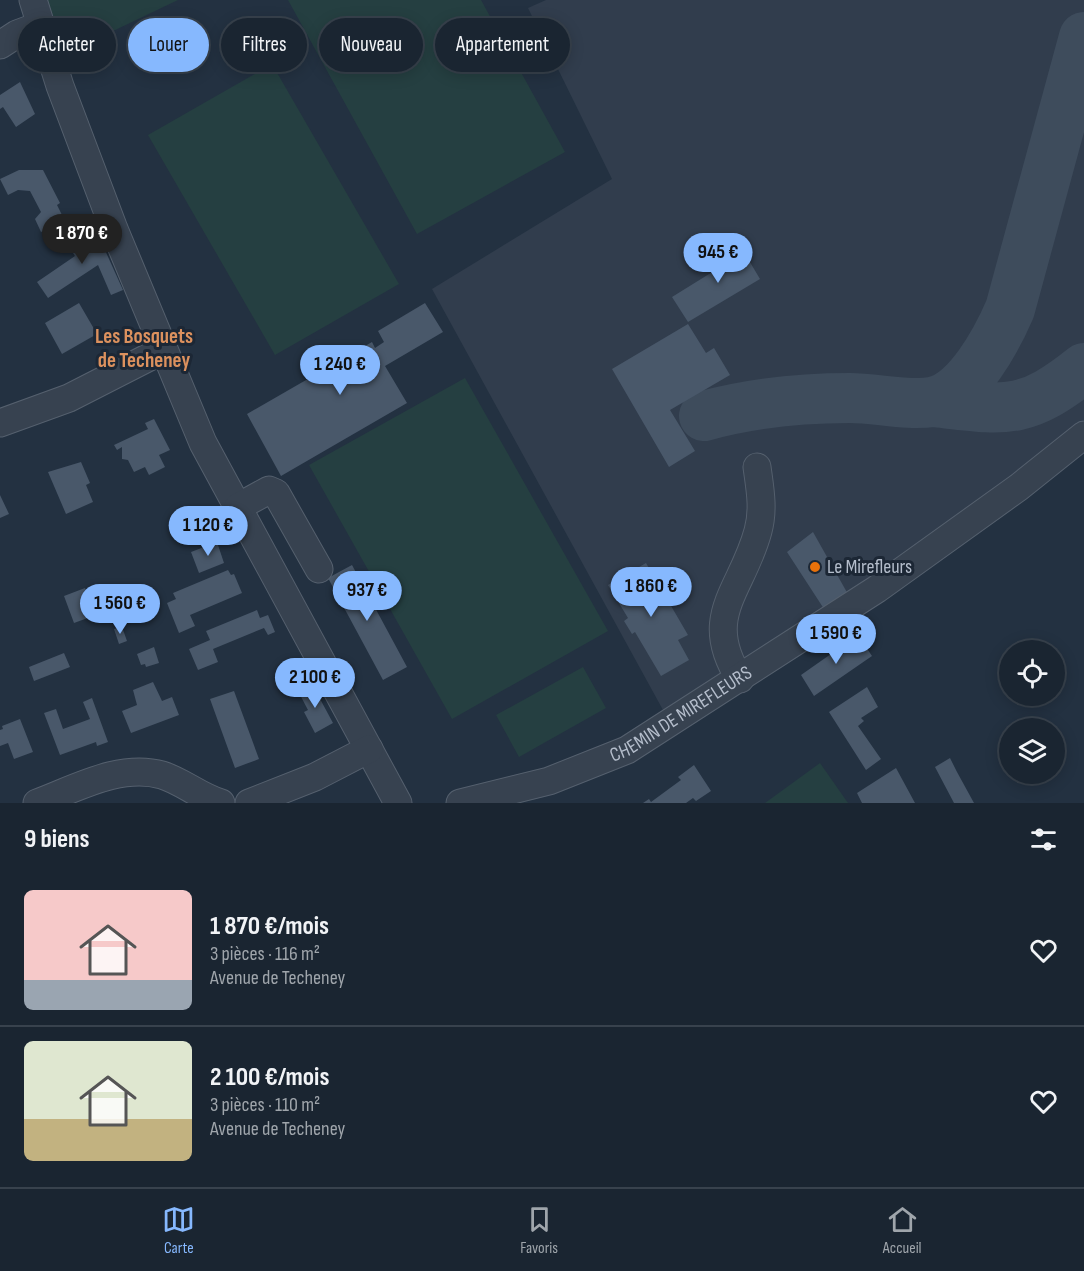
<!DOCTYPE html>
<html lang="fr">
<head>
<meta charset="utf-8">
<style>
	body { margin:0; font-family:"Sofia Sans Condensed",sans-serif; background:#27313d; color:#f1f3f6; height:100vh; display:flex; flex-direction:column; font-size:22px; white-space:nowrap }
	* { box-sizing:border-box; margin:0 }
	p { font-size:20px; color:#9fa5ab }
	.icon { flex:none; width:33px; height:33px; fill:none; stroke:currentColor; stroke-width:2; stroke-linecap:round; stroke-linejoin:round }
	.map { position:relative; height:803px; overflow:hidden }
	.panel { display:flex; flex-direction:column; background:#1a2531; flex:1 }
	.panel>* { flex:none }
	.hud { position:absolute; left:18px; top:18px; width:600px; height:54px; display:flex; gap:12px }
	.controls { position:absolute; left:999px; top:640px; display:grid; gap:12px }
	.controls a { display:grid; place-items:center; width:66px; height:66px; border-radius:50%; background:#1a2531; box-shadow:0 3px 15px #0003,0 0 0 2px #38424d; font-size:30px }
	.price { position:absolute; translate:-50% -51px; padding:0 14px; border-radius:21px; background:#86b8fe; color:#111; font-size:20px; line-height:39px; filter:drop-shadow(0 2px 3px #0008) }
	.price::after { content:''; position:absolute; left:50%; top:36px; width:18px; height:14px; margin-left:-9px; background:inherit; clip-path:polygon(0 0,100% 0,50% 100%) }
	.price.on { background:#222; color:#fff }
	ul { padding:0; list-style:none }
	li { display:flex; align-items:center; gap:18px; height:150px; padding:0 24px }
	li+li { border-top:2px solid #38424d }
	li span { display:grid; place-items:center; flex:none; width:168px; height:120px; border-radius:9px; color:#555 }
	li>.icon { margin-inline-start:auto }
	span .icon { width:72px; height:72px; fill:#fffc; stroke-width:1 }
	li b { font-size:26px }
	h2 { display:flex; justify-content:space-between; align-items:center; height:72px; padding:0 24px; font-size:26px }
	.tag { padding:0 21px; border-radius:27px; background:#1a2531; box-shadow:0 3px 15px #0003,0 0 0 2px #38424d; font-size:21px; line-height:54px }
	.tag.on { background:#86b8fe; color:#111 }
	.tab-bar { display:flex; justify-content:space-around; align-items:center; height:84px; border-top:2px solid #38424d; background:#1a2531; font-size:16px; color:#9fa5ab }
	.tab-bar a { display:grid; justify-items:center; gap:3px }
	.tab-bar .on { color:#86b8fe }
	.map>svg:first-child { display:block }
</style>
</head>
<body>
<div class="map">
<svg width="1084" height="803" viewBox="0 0 1084 803">
	<rect width="100%" height="100%" fill="#233141"/>
	<path fill="#313d4d" d="M546,0H1084V420L1011,477L826,612L663,710L432,289L612,179L528,8Z"/>
	<path fill="#253f41" d="M46,0H178L65,54Z
		M288,0H481L565,152L417,234Z
		M272,64L399,284L275,355L148,135Z
		M465,378L608,631L452,719L309,465Z
		M583,667L606,708L519,757L496,715Z
		M820,763L848,803H765Z"/>
	<g fill="none" stroke-linecap="round" stroke-linejoin="round">
		<path stroke="#3e4c5c" stroke-width="50" d="M933,402C1006,410 1024,416 1084,368
			M704,416C752,403 800,398 850,398C875,398 909,406 932,402C968,395 997,339 1010,309L1084,37"/>
	</g>
	<path fill="#49586a" d="M20,82L35,114L16,127L3,107L0,109V95Z
		M19,170H43L60,203L57,205L65,221L41,232L35,219L41,212L30,191L18,190L8,195L0,179Z
		M95,228L123,290L111,295L98,265L48,298L37,282L75,256L65,241Z
		M738,242L760,279L688,322L672,297L722,266L715,256Z
		M79,303L97,334L62,354L45,323Z
		M425,303L443,332L385,366L407,403L281,476L247,414L372,342L375,348L384,342L378,331Z
		M688,324L706,353L714,348L730,375L670,410L695,451L669,467L612,369Z
		M154,419L170,450L159,455L165,467L149,475L145,467L134,472L128,460L122,459V447L117,450L114,445L148,429L145,423Z
		M81,462L90,483L86,485L93,502L66,514L48,472Z
		M0,495L9,514L0,518Z
		M813,532L849,596L826,612L787,552Z
		M217,542L224,563L199,573L191,552Z
		M646,563L688,635L678,640L689,660L661,676L635,632L632,634L624,621L628,618L608,585Z
		M352,565L407,667L383,680L328,578Z
		M228,570L231,575L234,574L242,593L190,615L195,626L179,633L167,603L176,599L173,593Z
		M85,588L96,615L74,623L64,596Z
		M257,610L260,618L268,615L275,632L268,635L264,628L213,649L218,662L198,670L189,649L210,640L206,631Z
		M122,627L127,641L119,644L114,629Z
		M858,635L872,656L814,696L801,675Z
		M154,647L159,663L146,667L145,664L141,665L137,654Z
		M64,653L70,667L34,681L29,667Z
		M153,682L162,701L172,697L179,715L131,733L122,711L137,705L133,690Z
		M312,684L333,723L315,733L304,712L308,710L298,691Z
		M867,687L878,707L861,718L864,721L858,726L881,759L866,770L829,712Z
		M234,691L259,759L235,768L210,699Z
		M92,698L108,742L97,746L96,742L60,755L44,713L56,709L63,729L90,719L83,702Z
		M20,719L33,752L14,759L8,743L0,746V730L3,729L2,726Z
		M950,758L957,772L974,803H954L935,767Z
		M694,765L711,791L696,801L693,798L686,803H643L649,799L651,802L681,780L678,777Z
		M896,768L915,803H862L857,793Z"/>
	<g fill="none" stroke-linecap="round" stroke-linejoin="round">
		<g stroke="#55606e" stroke-width="29">
			<g id="minor">
				<path d="M33,0L60,86L114,229L203,443L398,803"/>
				<path d="M0,45L17,34L41,25"/>
				<path d="M0,423L69,398L163,350"/>
				<path d="M238,507L269,490L276,493L319,569"/>
				<path d="M740,679C700,616 742,591 758,531C764,509 760,489 757,467"/>
				<path d="M37,803C75,789 120,763 162,775C182,781 200,797 221,803"/>
				<path d="M249,803L315,777L369,749"/>
				<path id="s1" d="M460,803L549,781L627,750L877,589L1019,487L1084,435"/>
			</g>
		</g>
		<use href="#minor" stroke="#374250" stroke-width="27"/>
	</g>
	<circle fill="#e8710a" stroke="#1c2735" stroke-width="2" cx="815" cy="567" r="6"/>
	<g text-anchor="middle" dominant-baseline="central" stroke-width="6" stroke-linejoin="round" paint-order="stroke">
		<g font-size="20" fill="#b4bdcb" stroke="#1c2735" text-anchor="start">
			<text x="827" y="567">Le Mirefleurs</text>
		</g>
		<g font-size="20" fill="#b4bdcb" stroke="#1c2735">
			<text stroke="none"><textPath href="#s1" startOffset="240">CHEMIN DE MIREFLEURS</textPath></text>
		</g>
		<g font-size="21" font-weight="bold" fill="#dc915e" stroke="#1c2735">
			<text x="144" y="336">Les Bosquets<tspan x="144" dy="24">de Techeney</tspan></text>
		</g>
	</g>
</svg>
<div class="controls">
<a><svg class="icon" aria-label="locate" viewBox="0 0 24 24"><circle cx="12" cy="12" r="6"/><path d="M12 2v4M12 18v4M2 12h4M18 12h4"/></svg></a>
<a><svg class="icon" aria-label="layers" viewBox="0 0 24 24"><path d="M12 4l9 5-9 5-9-5zM3 14l9 5 9-5"/></svg></a>
</div>
<b class="price on" style="left:82px;top:265px">1 870 €</b>
<b class="price" style="left:718px;top:284px">945 €</b>
<b class="price" style="left:340px;top:396px">1 240 €</b>
<b class="price" style="left:208px;top:557px">1 120 €</b>
<b class="price" style="left:651px;top:618px">1 860 €</b>
<b class="price" style="left:367px;top:622px">937 €</b>
<b class="price" style="left:120px;top:635px">1 560 €</b>
<b class="price" style="left:836px;top:665px">1 590 €</b>
<b class="price" style="left:315px;top:709px">2 100 €</b>
<div class="hud">
<a class="tag">Acheter</a>
<a class="tag on">Louer</a>
<a class="tag">Filtres</a>
<a class="tag">Nouveau</a>
<a class="tag">Appartement</a>
</div>
</div>
<section class="panel">
<h2>9 biens<svg class="icon" aria-label="filters" viewBox="0 0 24 24"><path d="M4 7h16M4 17h16"/><circle cx="9" cy="7" r="2"/><circle cx="15" cy="17" r="2"/></svg></h2>
<ul>
<li><span style="background:linear-gradient(#f6c9c9 75%,#9aa5b1 0)"><svg class="icon" aria-label="home" viewBox="0 0 24 24"><path d="M3 11l9-7 9 7M6 9v11h12V9"/></svg></span><div><b>1 870 €/mois</b><p>3 pièces · 116 m²</p><p>Avenue de Techeney</p></div><svg class="icon" aria-label="heart" viewBox="0 0 24 24"><path d="M12 20l-8-8c-3-5 5-10 8-4 3-6 11-1 8 4z"/></svg></li>
<li><span style="background:linear-gradient(#dfe7d0 65%,#c2b280 0)"><svg class="icon" aria-label="home" viewBox="0 0 24 24"><path d="M3 11l9-7 9 7M6 9v11h12V9"/></svg></span><div><b>2 100 €/mois</b><p>3 pièces · 110 m²</p><p>Avenue de Techeney</p></div><svg class="icon" aria-label="heart" viewBox="0 0 24 24"><path d="M12 20l-8-8c-3-5 5-10 8-4 3-6 11-1 8 4z"/></svg></li>
</ul>
</section>
<nav class="tab-bar">
<a class="on"><svg class="icon" aria-label="map" viewBox="0 0 24 24"><path d="M3 6l6-2 6 2 6-2v14l-6 2-6-2-6 2zM9 4v14M15 6v14"/></svg>Carte</a>
<a><svg class="icon" aria-label="saved" viewBox="0 0 24 24"><path d="M7 4h10v16l-5-4-5 4z"/></svg>Favoris</a>
<a><svg class="icon" aria-label="home" viewBox="0 0 24 24"><path d="M3 11l9-7 9 7M6 9v11h12V9"/></svg>Accueil</a>
</nav>
</body>
</html>
